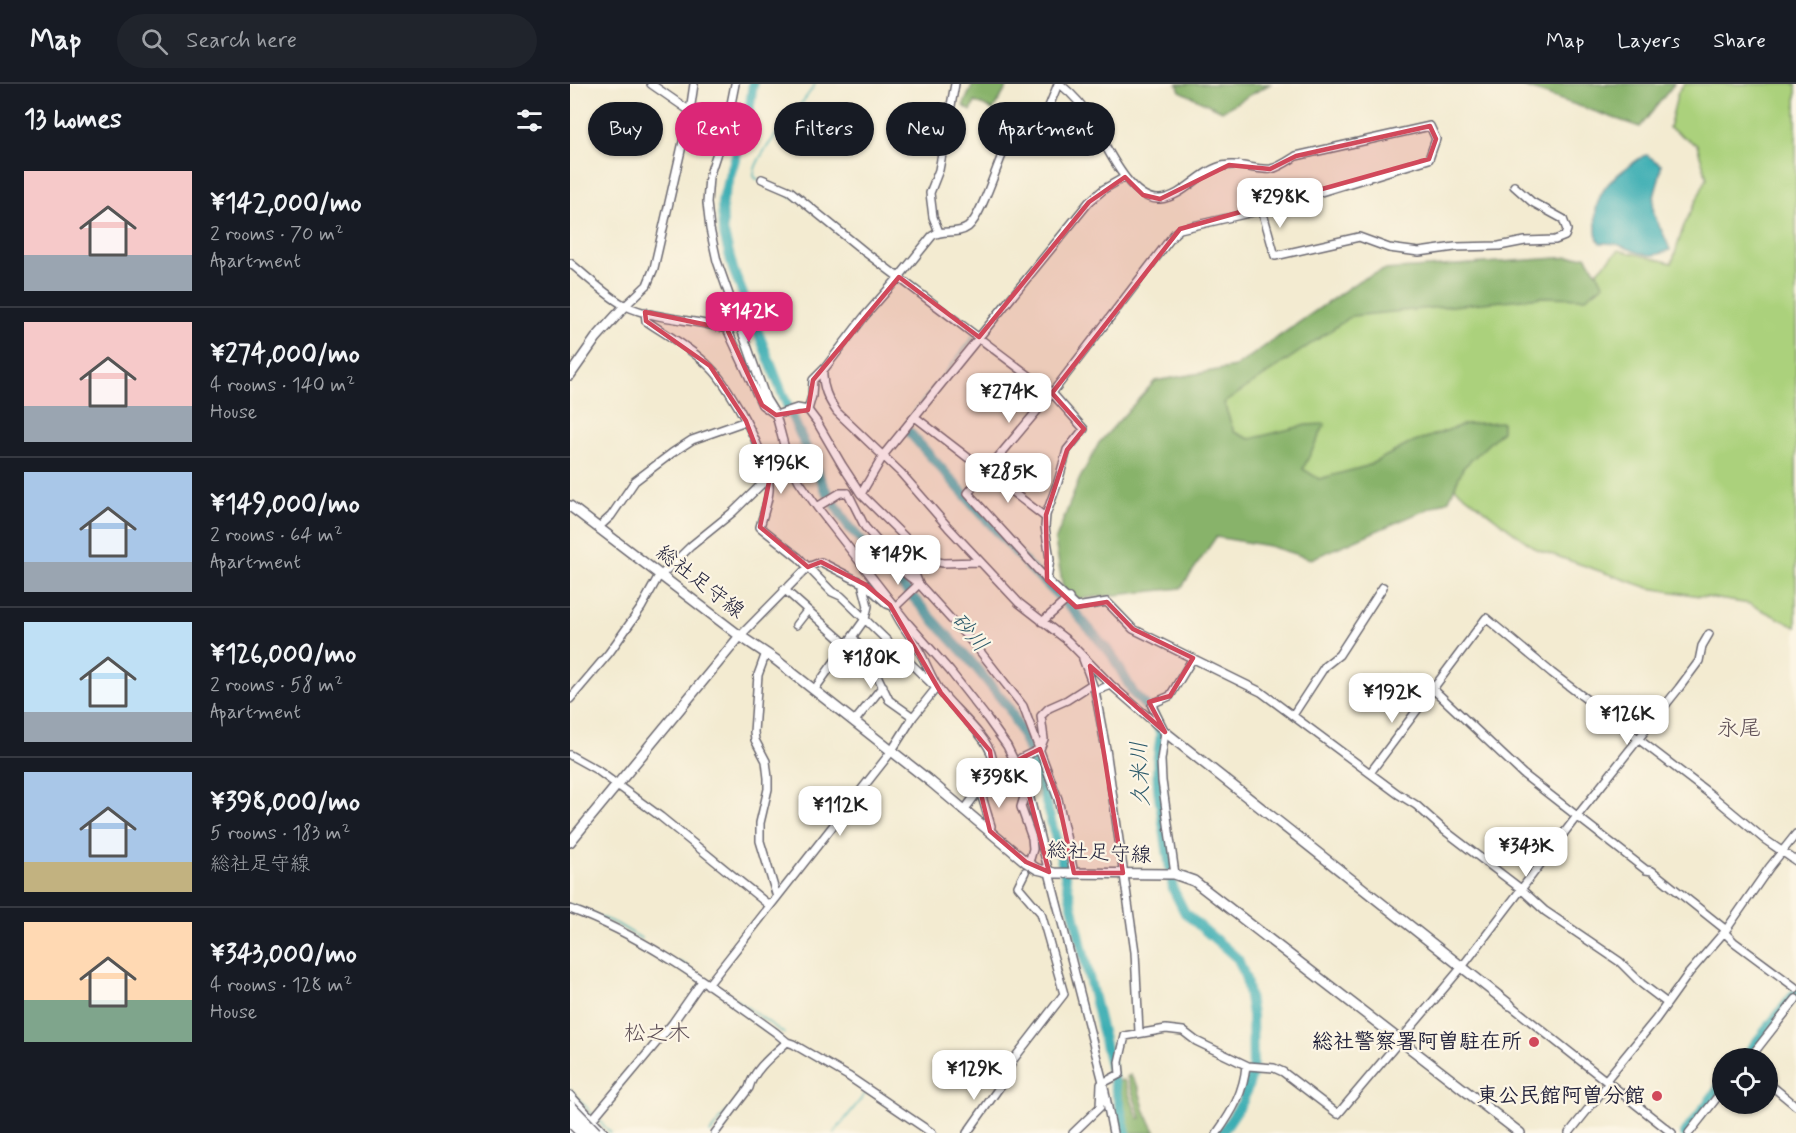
<!DOCTYPE html>
<html lang="en">
<head>
<meta charset="utf-8">
<style>
	body { margin:0; font-family:Mynerve,"Klee One",sans-serif; background:#20242c; color:#f1f3f6; height:100vh; display:flex; flex-direction:column; font-size:22px; white-space:nowrap }
	* { box-sizing:border-box; margin:0 }
	p { font-size:20px; color:#9ea1a6 }
	.icon { flex:none; width:33px; height:33px; fill:none; stroke:currentColor; stroke-width:2; stroke-linecap:round; stroke-linejoin:round }
	.map { position:relative; flex:1; overflow:hidden }
	.drawer { display:flex; flex-direction:column; background:#171b24; width:570px }
	.drawer>* { flex:none }
	.guide { position:absolute; left:18px; top:18px; width:570px; height:54px; display:flex; gap:12px }
	.buttons { position:absolute; left:1142px; top:964px; display:grid; gap:12px }
	.buttons a { display:grid; place-items:center; width:66px; height:66px; border-radius:50%; background:#171b24; box-shadow:0 2px 4px #0004; font-size:30px }
	.price { position:absolute; translate:-50% -51px; padding:0 14px; border-radius:12px; background:#fff; color:#222; font-size:20px; line-height:39px; filter:drop-shadow(0 2px 3px #0008) }
	.price::after { content:''; position:absolute; left:50%; top:36px; width:18px; height:14px; margin-left:-9px; background:inherit; clip-path:polygon(0 0,100% 0,50% 100%) }
	.price.current { background:#db2777; color:#fff }
	ul { padding:0; list-style:none }
	li { display:flex; align-items:center; gap:18px; height:150px; padding:0 24px }
	li+li { border-top:2px solid #363941 }
	li span { display:grid; place-items:center; flex:none; width:168px; height:120px; border-radius:0px; color:#555 }
	li>.icon { margin-inline-start:auto }
	span .icon { width:72px; height:72px; fill:#fffc; stroke-width:1 }
	li b { font-size:26px }
	h2 { display:flex; justify-content:space-between; align-items:center; height:72px; padding:0 24px; font-size:26px }
	.pill { padding:0 21px; border-radius:27px; background:#171b24; box-shadow:0 2px 4px #0004; font-size:21px; line-height:54px }
	.pill.current { background:#db2777; color:#fff }
	header { display:flex; align-items:center; gap:36px; box-sizing:border-box; height:84px; padding:0 30px; background:#171b24; border-bottom:2px solid #363941 }
	header strong { font-size:28px }
	nav { display:flex; gap:33px; margin-inline-start:auto; font-size:21px }
	.search { width:420px; height:54px; background:#20242c; display:flex; align-items:center; gap:15px; box-sizing:border-box; padding:0 21px; border-radius:33px; color:#9ea1a6; font-size:22px }
	main { display:flex; flex:1; min-height:0 }
	.map>svg:first-child { display:block }
</style>
</head>
<body>
<header>
<strong>Map</strong>
<div class="search"><svg class="icon" aria-label="search" viewBox="0 0 24 24"><circle cx="10" cy="10" r="6"/><path d="M15 15l6 6"/></svg>Search here</div>
<nav><a>Map</a><a>Layers</a><a>Share</a></nav>
</header>
<main>
<section class="drawer">
<h2>13 homes<svg class="icon" aria-label="filters" viewBox="0 0 24 24"><path d="M4 7h16M4 17h16"/><circle cx="9" cy="7" r="2"/><circle cx="15" cy="17" r="2"/></svg></h2>
<ul>
<li><span style="background:linear-gradient(#f6c9c9 70%,#9aa5b1 0)"><svg class="icon" aria-label="home" viewBox="0 0 24 24"><path d="M3 11l9-7 9 7M6 9v11h12V9"/></svg></span><div><b>¥142,000/mo</b><p>2 rooms · 70 m²</p><p>Apartment</p></div></li>
<li><span style="background:linear-gradient(#f6c9c9 70%,#9aa5b1 0)"><svg class="icon" aria-label="home" viewBox="0 0 24 24"><path d="M3 11l9-7 9 7M6 9v11h12V9"/></svg></span><div><b>¥274,000/mo</b><p>4 rooms · 140 m²</p><p>House</p></div></li>
<li><span style="background:linear-gradient(#a9c7e8 75%,#9aa5b1 0)"><svg class="icon" aria-label="home" viewBox="0 0 24 24"><path d="M3 11l9-7 9 7M6 9v11h12V9"/></svg></span><div><b>¥149,000/mo</b><p>2 rooms · 64 m²</p><p>Apartment</p></div></li>
<li><span style="background:linear-gradient(#bfe0f5 75%,#9aa5b1 0)"><svg class="icon" aria-label="home" viewBox="0 0 24 24"><path d="M3 11l9-7 9 7M6 9v11h12V9"/></svg></span><div><b>¥126,000/mo</b><p>2 rooms · 58 m²</p><p>Apartment</p></div></li>
<li><span style="background:linear-gradient(#a9c7e8 75%,#c2b280 0)"><svg class="icon" aria-label="home" viewBox="0 0 24 24"><path d="M3 11l9-7 9 7M6 9v11h12V9"/></svg></span><div><b>¥398,000/mo</b><p>5 rooms · 183 m²</p><p>総社足守線</p></div></li>
<li><span style="background:linear-gradient(#ffd9b3 65%,#7fa58c 0)"><svg class="icon" aria-label="home" viewBox="0 0 24 24"><path d="M3 11l9-7 9 7M6 9v11h12V9"/></svg></span><div><b>¥343,000/mo</b><p>4 rooms · 128 m²</p><p>House</p></div></li>
</ul>
</section>
<div class="map">
<svg width="1226" height="1049" viewBox="0 0 1226 1049">
	<rect width="100%" height="100%" fill="#fcf5e5"/>
	<filter id="ink" filterUnits="userSpaceOnUse"><feTurbulence type="fractalNoise" baseFrequency=".0167" numOctaves="2"/><feDisplacementMap in="SourceGraphic" scale="12" xChannelSelector="R" yChannelSelector="G"/><feConvolveMatrix kernelMatrix="1 2 1 2 8 2 1 2 1" color-interpolation-filters="sRGB"/></filter>
	<filter id="wash" filterUnits="userSpaceOnUse"><feTurbulence type="fractalNoise" baseFrequency=".008" numOctaves="4" result="noise"/><feDisplacementMap in="SourceGraphic" scale="24" xChannelSelector="R" yChannelSelector="G"/><feGaussianBlur stdDeviation="1.35" result="paint"/><feColorMatrix in="noise" values="0 0 0 0 0 0 0 0 0 0 0 0 0 0 0 0 0 1.4 0 .05"/><feComposite in="paint" operator="in"/></filter>
	<g filter="url(#wash)">
		<rect width="100%" height="100%" fill="#f3ebd1"/>
		<path fill="#abd17b" stroke="#667a5b" stroke-width="1.5" d="M1114,0H1226V543L1180,520L1079,504L966,465L847,375L714,414L637,319L830,199L1015,200L1049,166L1102,179L1113,144L1137,94L1127,61L1099,44L1108,8Z"/>
		<path fill="#88b36b" stroke="#556a53" stroke-width="1.5" d="M403,0H439L423,26L405,18L401,27L393,22Z
			M607,0H700L652,27L610,7Z
			M945,0H1104L1070,43Z
			M1016,172L1034,200L1016,214L973,213L782,232L654,319L664,348L680,355L736,341L755,340L733,385L749,395L797,382L839,360L895,340L932,338V347L893,384L879,416L741,475L699,462L646,453L611,504L508,515L493,504L485,457L509,396L529,359L585,297L665,283L790,196L814,186Z
			M560,991L568,1003L575,1028L586,1049H547L545,1036L548,997L554,996L568,1034H571L557,993Z"/>
		<path fill="#3badb3" stroke="#2e6877" stroke-width="1.5" d="M1077,71L1091,81C1091,98 1080,113 1084,130C1088,141 1096,153 1100,166C1077,176 1071,169 1049,161C1044,159 1036,159 1030,159C1026,154 1026,148 1026,141C1022,105 1047,90 1073,72Z"/>
		<g fill="none" stroke-linecap="round" stroke-linejoin="round">
			<path stroke="#3badb3" stroke-width="1.5" d="M189,96L184,93C181,72 233,23 245,0
				M212,107L223,114
				M336,338L402,255V252
				M0,821L47,840L72,855
				M110,878L118,883
				M157,909L215,950
				M0,1005L23,1031
				M27,1035L41,1049
				M140,1049L159,1025
				M264,1049L295,1010"/>
			<path stroke="#3badb3" stroke-width="10" d="M183,0L179,28L152,118L153,146L163,185L217,321L254,403L279,443L399,575L439,624L456,659L470,696L490,770L556,1049
				M339,348L459,483L503,526L542,571L564,610L581,627L591,650L587,678L588,705L603,805L615,829L668,875L676,895L682,931L683,988L673,1017L652,1049
				M1173,975L1226,908
				M1115,1049L1152,1000"/>
		</g>
	</g>
	<g filter="url(#ink)">
		<g fill="none" stroke-linecap="round" stroke-linejoin="round">
			<g stroke="#6b6870" stroke-width="10">
				<path id="street" d="M81,0L120,27
					M165,0L158,35L139,93L137,119L140,145L147,177L196,315L206,331L218,376L229,397L247,423L336,537L380,587L417,634L437,662L457,703L451,723L462,754L463,765L460,775
					M490,0C501,9 514,23 521,35C534,57 559,118 590,115C612,113 627,91 646,84C666,76 683,87 701,85C710,83 718,77 726,72L860,42L866,55L859,75L692,126L610,145L605,149L482,309L398,409L477,496L506,523L537,518L563,545L691,608L828,710L846,721L874,746L951,805L975,827L1050,878L1072,900L1097,919
					M192,95L220,107L295,168L482,309L514,345L497,366L488,398L476,431L475,443L480,475L477,496
					M692,126L705,172L789,153L819,164L849,168L885,163L929,162L955,157L985,156L995,152L997,146L993,135L962,118L944,102
					M369,148L363,133L360,109L369,86L385,0
					M0,179C14,190 41,216 56,222C86,236 125,235 157,245L192,321L206,331L227,324L238,326L247,338L272,381L291,410L352,470L363,477L373,479L410,478
					M55,222L77,201L84,184L120,27L124,0
					M75,228L76,237C97,251 122,265 140,283C161,303 202,379 199,407C198,419 193,431 190,443L229,474L262,508L271,512L366,604
					M253,287C252,303 258,315 267,328L331,389L378,443L449,519L498,557L541,601L595,648
					M238,326L242,312L243,296L255,284L294,233L329,193L362,152C373,144 386,152 398,143C412,132 428,77 438,57H444L452,62L474,35L488,0
					M345,333L475,433
					M278,409L295,443L337,491L349,500L409,566L453,622L488,715L504,789
					M291,410L315,369L519,118L534,105L555,93
					M247,423L270,409H278
					M29,443L41,432L65,397L102,369L122,356L176,337
					M338,457L335,465L349,500
					M214,505L277,561
					M325,523L349,500
					M325,528C331,541 340,551 347,563C356,577 361,595 371,608C383,624 419,654 422,673C425,688 403,714 395,725
					M472,538L499,514
					M226,541L237,527
					M170,552L238,483L251,478L296,501L317,520L325,523
					M283,553L302,581L319,616L343,633
					M196,569L188,591L184,648L185,656L196,677L198,694V705L190,739V757L207,813
					M513,575L525,607L536,665L565,868L569,948
					M863,605L953,690L1076,786L1082,787L1156,846
					M244,606L295,535L298,522L293,503L296,501
					M525,607L541,601
					M0,615L39,569L71,524L87,495L121,462L163,428L198,394
					M723,631L755,582L769,571L813,503
					M284,638L313,602
					M0,671L27,686L91,733L200,822
					M451,674L457,703L533,998L543,1049
					M451,674L470,665L474,655L471,632L479,624L497,616L522,600
					M800,689L916,534L982,589L1140,710L1194,755L1226,777
					M410,706L421,742L420,747
					M605,790L592,697L591,676L595,648L582,622L586,618L600,612L623,574
					M0,825C75,852 141,902 205,948L217,958L223,960L278,992L362,1049
					M1154,848L1164,858L1226,904
					M138,901L321,668L343,633L367,603
					M940,921L1102,1049
					M1179,975L1226,915
					M1036,996L1086,935L1119,889L1156,846L1199,784L1226,750
					M1197,998L1226,1022
					M0,1011L35,1049
					M16,1043L102,940L132,897
					M0,1046L3,1049
					M145,1049L179,1004C183,986 204,970 217,958
					M397,1049L433,998L443,976L494,910L471,829L448,802L455,788
					M503,1049L530,1023L531,1000L550,990L549,978L555,952L596,945L613,947L626,957L678,982L704,984L713,988L768,1030L892,883L1004,736L1109,604L1129,577L1132,562L1139,550
					M647,1049C662,1028 674,1008 676,981
					M999,1049L1039,999
					M1119,1049L1152,1007"/>
			</g>
			<g stroke="#6b6870" stroke-width="12">
				<path id="secondary" d="M0,291L26,254L55,222
					M0,422L170,552L206,576L361,698L456,778L467,785L484,789L604,790L624,797L950,1049
					M595,648L940,921
					M0,758L170,552"/>
			</g>
			<use href="#street" stroke="#fff" stroke-width="7"/>
			<use href="#secondary" stroke="#fff" stroke-width="9"/>
			<g stroke="#6b6870" stroke-width="15" stroke-linecap="butt">
				<path id="highway-bridge" d="M0,1023L25,1049
					M0,1036L13,1049"/>
			</g>
			<use href="#highway-bridge" stroke="#fff" stroke-width="12"/>
		</g>
	</g>
	<path fill="#d1495b" fill-opacity="0.2" stroke="#d1495b" stroke-width="4.5" stroke-linejoin="round" d="M860,42L866,55L859,75L610,145L482,309L514,345L497,366L476,431L477,496L506,523L537,518L563,545L623,574L600,612L579,618L595,648L520,582L553,789H504L488,715L470,665L444,678L457,703L479,788L456,778L420,747L410,706L422,682L420,667L371,609L320,521L296,501L251,478L238,483L190,443L199,398L176,337L140,282L76,237L75,228L157,245L192,321L206,331L238,326L243,296L329,193L409,253L519,118L555,93L573,111L590,115L659,81L700,85L726,72Z"/>
	<g fill="#d1495b" stroke="#fcf5e5" stroke-width="2">
		<circle cx="964" cy="958" r="6"/>
		<circle cx="1087" cy="1012" r="6"/>
	</g>
	<g text-anchor="middle" dominant-baseline="central" stroke-width="4.5" stroke-linejoin="round" paint-order="stroke">
		<g font-size="21" fill="#22223b" stroke="#fcf5e5">
			<text transform="translate(130 498) rotate(38)">総社足守線</text>
			<text transform="translate(529 769) rotate(3)">総社足守線</text>
		</g>
		<g font-size="21" font-weight="bold" fill="#22223b" stroke="#fcf5e5" text-anchor="end">
			<text x="952" y="958">総社警察署阿曽駐在所</text>
			<text x="1075" y="1012">東公民館阿曽分館</text>
		</g>
		<g font-size="22" font-style="italic" fill="#2c5a6b" stroke="#fcf5e5">
			<text transform="translate(399 549) rotate(49)">砂川</text>
			<text transform="translate(571 690) rotate(-92)">久米川</text>
		</g>
		<g font-size="22" fill="#5c4d54" stroke="#fcf5e5">
			<text x="1169" y="645">永尾</text>
			<text x="87" y="950">松之木</text>
		</g>
	</g>
</svg>
<div class="buttons">
<a><svg class="icon" aria-label="locate" viewBox="0 0 24 24"><circle cx="12" cy="12" r="6"/><path d="M12 2v4M12 18v4M2 12h4M18 12h4"/></svg></a>
</div>
<b class="price" style="left:710px;top:145px">¥298K</b>
<b class="price current" style="left:179px;top:259px">¥142K</b>
<b class="price" style="left:439px;top:340px">¥274K</b>
<b class="price" style="left:211px;top:411px">¥196K</b>
<b class="price" style="left:438px;top:420px">¥285K</b>
<b class="price" style="left:328px;top:502px">¥149K</b>
<b class="price" style="left:301px;top:606px">¥180K</b>
<b class="price" style="left:822px;top:640px">¥192K</b>
<b class="price" style="left:1057px;top:662px">¥126K</b>
<b class="price" style="left:429px;top:725px">¥398K</b>
<b class="price" style="left:270px;top:753px">¥112K</b>
<b class="price" style="left:956px;top:794px">¥343K</b>
<b class="price" style="left:404px;top:1017px">¥129K</b>
<div class="guide">
<a class="pill">Buy</a>
<a class="pill current">Rent</a>
<a class="pill">Filters</a>
<a class="pill">New</a>
<a class="pill">Apartment</a>
</div>
</div>
</main>
</body>
</html>
